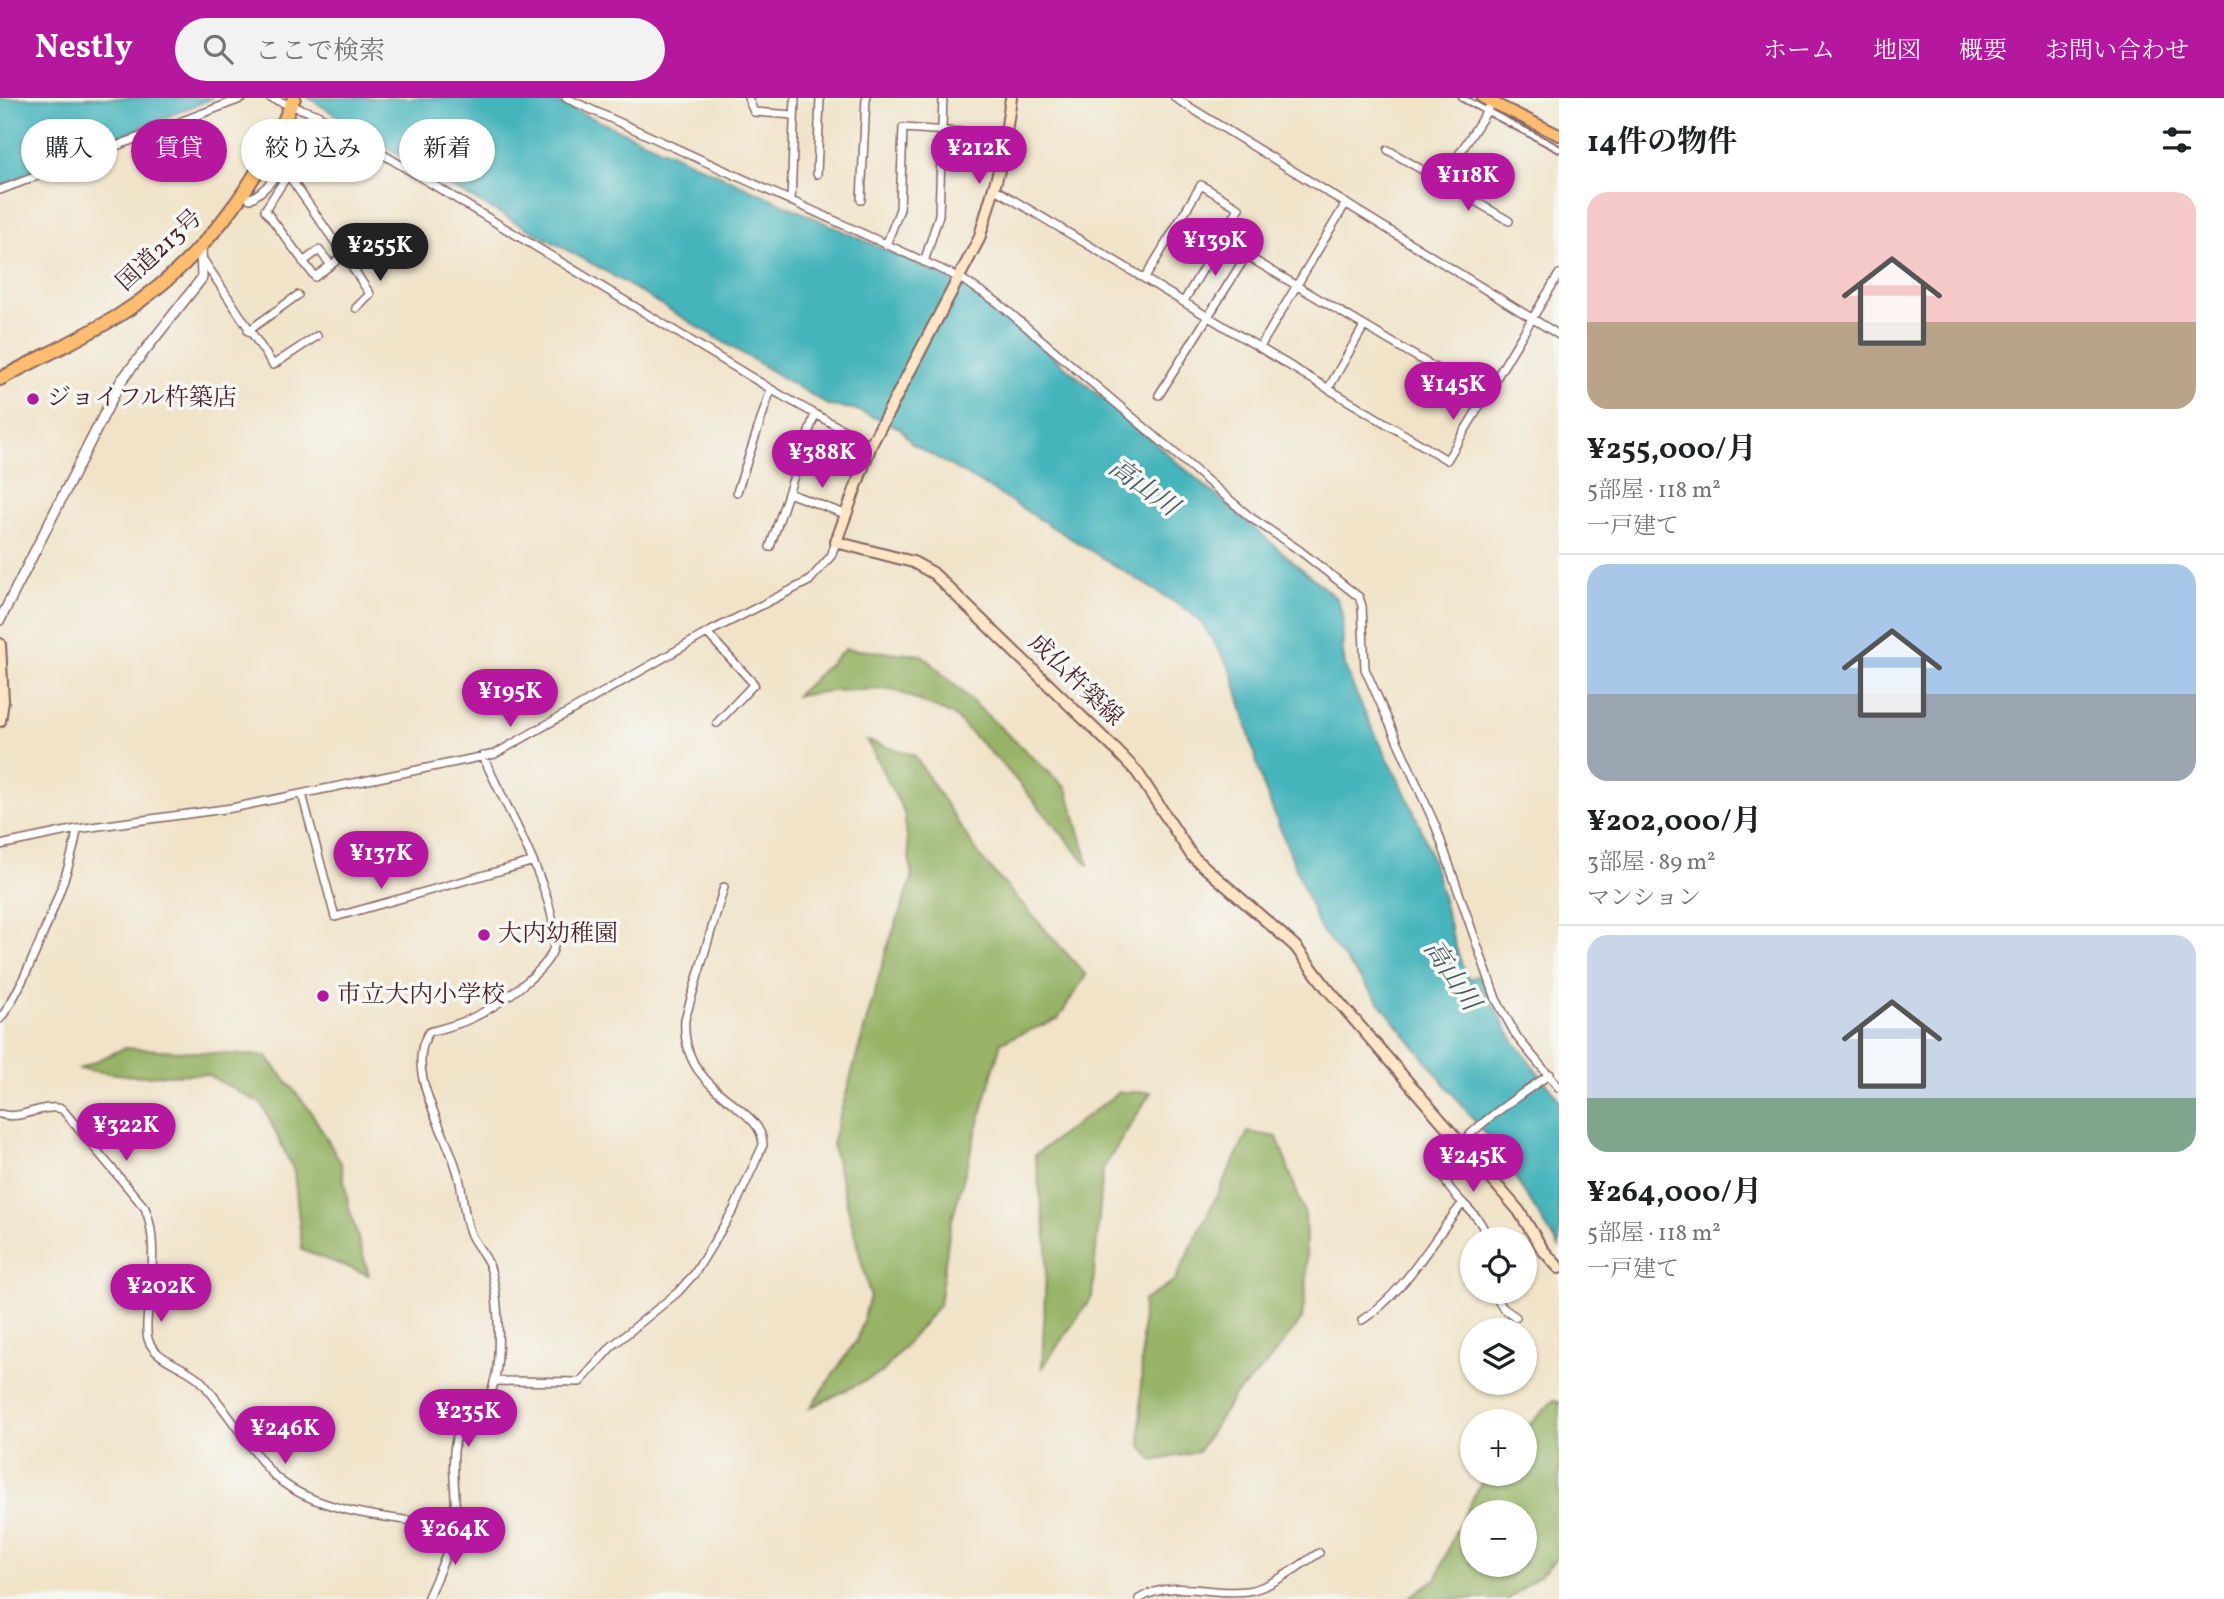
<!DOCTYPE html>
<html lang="ja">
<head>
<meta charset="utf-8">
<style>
	body { margin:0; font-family:Vollkorn,"Noto Serif JP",serif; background:#f2f2f2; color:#202124; height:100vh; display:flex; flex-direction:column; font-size:26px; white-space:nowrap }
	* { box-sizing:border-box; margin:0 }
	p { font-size:23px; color:#757577 }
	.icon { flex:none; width:38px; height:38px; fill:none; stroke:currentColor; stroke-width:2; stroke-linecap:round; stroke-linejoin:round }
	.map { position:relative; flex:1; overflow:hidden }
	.details { display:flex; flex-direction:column; background:#fff; width:665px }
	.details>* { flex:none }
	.banner { position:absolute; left:21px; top:21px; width:665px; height:63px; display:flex; gap:14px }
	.buttons { position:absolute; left:1460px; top:1129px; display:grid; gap:14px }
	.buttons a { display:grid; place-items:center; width:77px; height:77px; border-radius:50%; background:#fff; box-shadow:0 2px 5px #0004; font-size:35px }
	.price { position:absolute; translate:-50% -60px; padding:0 16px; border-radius:24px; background:#b5179e; color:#fff; font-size:23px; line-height:46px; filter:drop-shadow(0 2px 4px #0008) }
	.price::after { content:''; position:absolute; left:50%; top:42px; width:21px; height:16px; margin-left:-10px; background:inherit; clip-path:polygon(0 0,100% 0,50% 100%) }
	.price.current { background:#222; color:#fff }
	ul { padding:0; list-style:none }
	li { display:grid; align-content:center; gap:14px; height:371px; padding:0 28px }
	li+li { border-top:2px solid #e0e0e0 }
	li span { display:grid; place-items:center; height:217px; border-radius:21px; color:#555 }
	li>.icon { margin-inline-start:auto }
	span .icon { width:126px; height:126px; fill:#fffc; stroke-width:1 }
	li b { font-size:30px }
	h2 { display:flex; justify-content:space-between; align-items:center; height:84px; padding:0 28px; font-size:30px }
	.chip { padding:0 24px; border-radius:32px; background:#fff; box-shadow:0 2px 5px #0004; font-size:24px; line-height:63px }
	.chip.current { background:#b5179e; color:#fff }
	header { display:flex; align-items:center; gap:42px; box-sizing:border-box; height:98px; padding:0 35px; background:#b5179e; color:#fff }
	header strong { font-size:33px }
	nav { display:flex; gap:38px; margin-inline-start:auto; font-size:24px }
	.search { width:490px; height:63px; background:#f2f2f2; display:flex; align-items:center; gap:18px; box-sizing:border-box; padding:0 24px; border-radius:38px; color:#757577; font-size:26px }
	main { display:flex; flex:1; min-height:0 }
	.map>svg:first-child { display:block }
</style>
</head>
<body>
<header>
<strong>Nestly</strong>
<div class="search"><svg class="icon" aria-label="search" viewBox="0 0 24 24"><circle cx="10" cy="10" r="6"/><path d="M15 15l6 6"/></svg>ここで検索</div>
<nav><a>ホーム</a><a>地図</a><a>概要</a><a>お問い合わせ</a></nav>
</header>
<main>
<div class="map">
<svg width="1559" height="1501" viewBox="0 0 1559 1501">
	<rect width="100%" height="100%" fill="#f6f6f2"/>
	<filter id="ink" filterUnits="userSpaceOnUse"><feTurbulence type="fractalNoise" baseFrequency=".0143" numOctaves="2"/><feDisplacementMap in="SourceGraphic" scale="14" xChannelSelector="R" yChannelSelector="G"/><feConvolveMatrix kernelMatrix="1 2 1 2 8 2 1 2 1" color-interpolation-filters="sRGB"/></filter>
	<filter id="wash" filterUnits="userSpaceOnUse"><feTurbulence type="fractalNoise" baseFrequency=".00686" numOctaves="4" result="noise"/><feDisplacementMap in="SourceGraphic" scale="28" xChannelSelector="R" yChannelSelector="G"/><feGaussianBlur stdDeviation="1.57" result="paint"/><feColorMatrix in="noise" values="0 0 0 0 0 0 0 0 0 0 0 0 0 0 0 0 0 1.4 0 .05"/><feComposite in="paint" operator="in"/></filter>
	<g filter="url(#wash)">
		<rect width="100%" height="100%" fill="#f0e3c8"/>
		<path fill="#96b366" stroke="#706948" stroke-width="2" fill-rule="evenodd" d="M845,551L922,557L1067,691L1089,768L1005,669L953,617L892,591L830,593L796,598Z
			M867,643L914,657L981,760L1086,877L1058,921L1001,944L950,1129L939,1207L883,1274L810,1310L858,1240L870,1198L832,1046L887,850L912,781L904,714Z
			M124,950L266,958L310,1012L341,1065L349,1110L369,1177L302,1152L294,1073L262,1006L206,976L133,978L79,971Z
			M1119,994H1151L1103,1071L1092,1199L1042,1270L1047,1146L1035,1057Z
			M1248,1034L1277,1039L1305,1117L1307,1180L1302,1221L1265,1268L1234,1298L1198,1354L1153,1363L1140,1345L1143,1203L1175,1182Z
			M1554,1302L1559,1304V1457L1546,1472L1509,1501H1407L1437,1480L1455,1434L1486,1376H1524V1332ZM1524,1414V1466H1472V1414Z"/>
		<path fill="#44b4bb" stroke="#476a73" stroke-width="2" d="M0,0H213L0,88Z
			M309,0H548L950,181L993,207L1337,501C1348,523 1338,551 1347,574C1369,632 1405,685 1426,744C1443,789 1448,838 1468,881L1478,878L1511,939L1559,1002V1149L1497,1051L1319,829L1263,687L1232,574L1204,528L1190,514L991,391L911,345L900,330L854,311L830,308L600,170L437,81Z"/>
	</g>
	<g filter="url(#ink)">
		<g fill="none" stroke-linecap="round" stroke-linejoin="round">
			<g stroke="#846462" stroke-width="9">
				<path id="pedestrian" d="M1462,0L1559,51"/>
			</g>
			<g stroke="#846462" stroke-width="10">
				<path id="minor" d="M270,0L318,17L779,296L871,347
					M566,0L960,180L997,204L1250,419L1299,452L1359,499L1362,508L1365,571L1436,729L1496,901L1517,939L1559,990
					M748,0L754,14L794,17
					M1175,0L1559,237
					M1388,52L1509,123
					M817,76L820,0
					M289,78L344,157L315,179L265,112L309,44L311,32
					M1442,83L1492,5L1489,1
					M995,91L1447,362L1559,176
					M0,92L243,0
					M243,95L250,101C287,81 284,40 331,27
					M861,102L866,0
					M791,103L795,0
					M1220,142L1484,299
					M886,147L900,111L903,30L1007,37
					M344,157L370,196L356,210
					M204,163L273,267L317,238
					M303,164L319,152L331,167
					M924,164L939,117L943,0
					M1145,180L1201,87L1239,110L1184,203
					M248,233L298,197
					M1260,249L1346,105
					M1328,291L1364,228
					M1159,297L1246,158
					M737,394L771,291
					M788,395L845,416
					M770,449L815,316
					M707,535L754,586L717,625
					M302,696L335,819L531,764
					M0,747L77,731L232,710L495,656L707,535L809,483L831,458L836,444
					M0,921C24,890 73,770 77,731
					M0,1016C23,1023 40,1005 62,1011L145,1110C157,1139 152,1173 149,1204C148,1215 145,1230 148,1241C155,1263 187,1268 201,1283C226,1311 245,1344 269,1372C306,1415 400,1422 454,1427
					M1486,1141C1485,1120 1460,1106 1449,1089C1424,1055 1526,994 1550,976
					M1493,1194L1503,1210L1516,1219
					M1362,1222C1406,1194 1430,1144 1463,1105
					M494,1283L580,1284L612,1248L678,1194L695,1175L734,1111L763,1047C763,1005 680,998 685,921L724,789
					M427,1501C438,1476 452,1448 455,1421C457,1394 450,1367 456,1341C460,1324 478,1314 488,1300C504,1274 499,1198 490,1169C486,1157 476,1148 471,1137C463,1119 464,1099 459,1080C450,1038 402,974 429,934C443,930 457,927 470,921C492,911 550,873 554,848C561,803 502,702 483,658
					M1139,1501C1173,1480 1211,1498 1247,1493C1271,1490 1298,1468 1319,1455"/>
			</g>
			<g stroke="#846462" stroke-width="12">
				<path id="tertiary" d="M0,522L121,283L202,180L201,148"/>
			</g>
			<g stroke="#846462" stroke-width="14">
				<path id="secondary" d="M1011,0L1002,62L979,141L871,347L836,444L913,464L933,475L1116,652L1137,674L1192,758L1295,848L1326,889L1519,1113L1543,1152L1559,1170
					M0,546L3,603L0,623"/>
			</g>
			<g stroke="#846462" stroke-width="14">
				<path id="primary" d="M1483,0L1559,37"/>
			</g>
			<g stroke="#846462" stroke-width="16">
				<path id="trunk" d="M0,281C39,260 80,241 118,218C198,168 259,86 294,0"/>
			</g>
			<use href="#pedestrian" stroke="#fff" stroke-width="5"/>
			<use href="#minor" stroke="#fff" stroke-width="7"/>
			<use href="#tertiary" stroke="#fff" stroke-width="9"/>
			<use href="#secondary" stroke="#fee5c5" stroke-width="10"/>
			<use href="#primary" stroke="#fcbd6f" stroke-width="10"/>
			<use href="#trunk" stroke="#fcbd6f" stroke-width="12"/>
		</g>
	</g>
	<g fill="#b5179e" stroke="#f6f6f2" stroke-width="2.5">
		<circle cx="33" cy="301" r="7"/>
		<circle cx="484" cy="837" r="7"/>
		<circle cx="323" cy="898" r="7"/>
	</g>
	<g text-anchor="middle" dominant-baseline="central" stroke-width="7" stroke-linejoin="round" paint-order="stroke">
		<g font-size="24" fill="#4a1f2b" stroke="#f6f6f2">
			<text transform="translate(160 153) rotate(-43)">国道213号</text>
			<text transform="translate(1075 583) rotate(44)">成仏杵築線</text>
		</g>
		<g font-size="24" fill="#4a1f2b" stroke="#f6f6f2" text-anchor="start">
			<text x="47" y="301">ジョイフル杵築店</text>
			<text x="498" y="837">大内幼稚園</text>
			<text x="337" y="898">市立大内小学校</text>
		</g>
		<g font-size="26" font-style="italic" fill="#485b65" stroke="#f6f6f2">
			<text transform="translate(1143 390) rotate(36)">高山川</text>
			<text transform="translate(1451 878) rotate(56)">高山川</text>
		</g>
	</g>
</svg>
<div class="buttons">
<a><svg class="icon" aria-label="locate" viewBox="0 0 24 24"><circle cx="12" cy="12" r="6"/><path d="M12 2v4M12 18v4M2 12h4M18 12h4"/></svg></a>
<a><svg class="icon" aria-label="layers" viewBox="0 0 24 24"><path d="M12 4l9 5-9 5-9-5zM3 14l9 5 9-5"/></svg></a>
<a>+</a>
<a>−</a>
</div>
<b class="price" style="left:979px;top:88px">¥212K</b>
<b class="price" style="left:1468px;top:115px">¥118K</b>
<b class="price" style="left:1215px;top:180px">¥139K</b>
<b class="price current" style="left:380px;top:185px">¥255K</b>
<b class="price" style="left:1453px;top:324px">¥145K</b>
<b class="price" style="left:822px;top:392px">¥388K</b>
<b class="price" style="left:510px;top:631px">¥195K</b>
<b class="price" style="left:381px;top:793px">¥137K</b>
<b class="price" style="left:126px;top:1065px">¥322K</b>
<b class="price" style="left:1473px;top:1096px">¥245K</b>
<b class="price" style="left:161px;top:1226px">¥202K</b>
<b class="price" style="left:468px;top:1351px">¥235K</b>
<b class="price" style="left:285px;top:1368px">¥246K</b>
<b class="price" style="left:455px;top:1469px">¥264K</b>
<div class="banner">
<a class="chip">購入</a>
<a class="chip current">賃貸</a>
<a class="chip">絞り込み</a>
<a class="chip">新着</a>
</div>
</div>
<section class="details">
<h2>14件の物件<svg class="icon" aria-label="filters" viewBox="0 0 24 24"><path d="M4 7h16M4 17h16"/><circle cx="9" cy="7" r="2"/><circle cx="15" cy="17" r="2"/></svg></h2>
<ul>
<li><span style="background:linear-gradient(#f6c9c9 60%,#b9a48a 0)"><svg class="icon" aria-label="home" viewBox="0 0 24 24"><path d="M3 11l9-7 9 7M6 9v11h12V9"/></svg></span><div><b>¥255,000/月</b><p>5部屋 · 118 m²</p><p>一戸建て</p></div></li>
<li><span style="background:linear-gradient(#a9c7e8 60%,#9aa5b1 0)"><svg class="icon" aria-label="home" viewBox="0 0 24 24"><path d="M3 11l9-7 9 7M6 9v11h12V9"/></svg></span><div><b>¥202,000/月</b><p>3部屋 · 89 m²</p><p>マンション</p></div></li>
<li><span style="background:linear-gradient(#c9d6e8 75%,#7fa58c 0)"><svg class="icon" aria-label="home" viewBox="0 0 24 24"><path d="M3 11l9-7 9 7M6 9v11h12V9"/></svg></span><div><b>¥264,000/月</b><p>5部屋 · 118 m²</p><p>一戸建て</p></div></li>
</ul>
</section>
</main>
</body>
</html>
